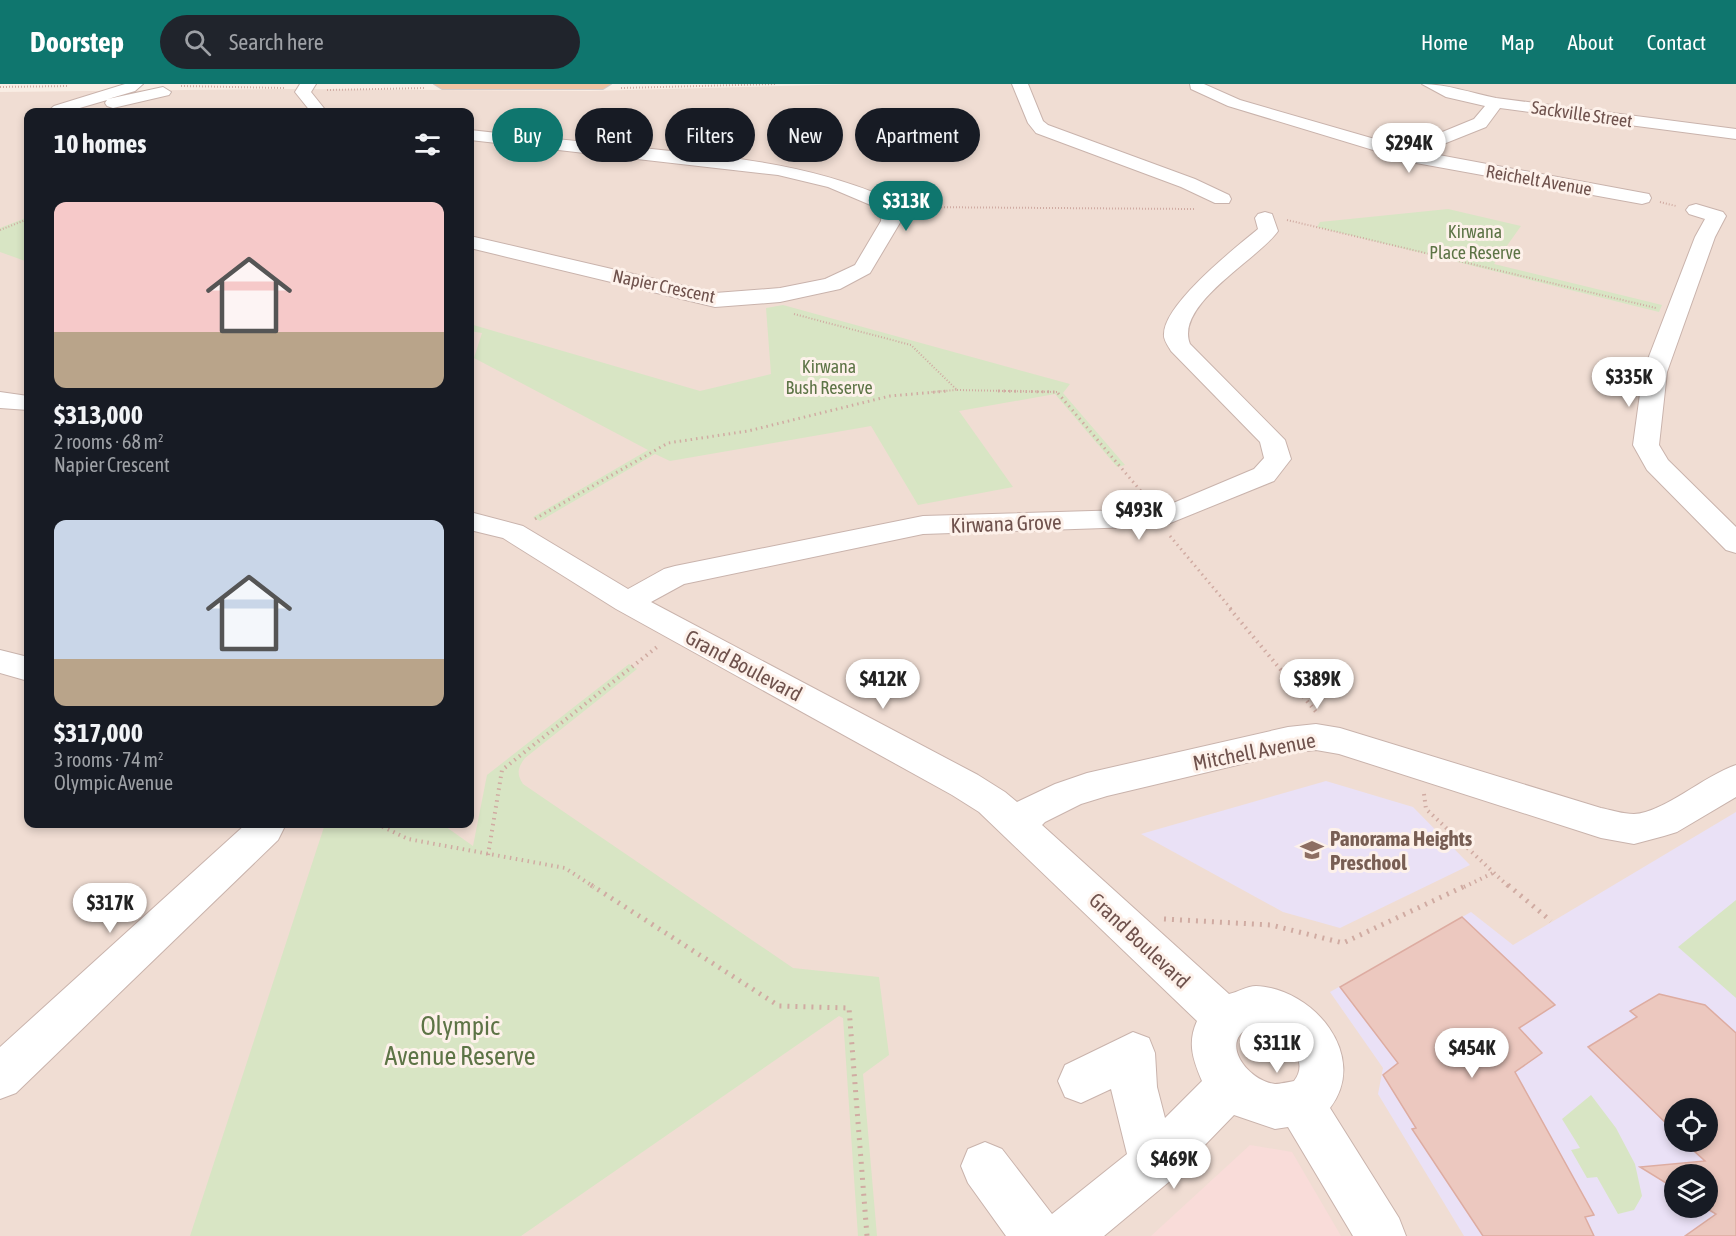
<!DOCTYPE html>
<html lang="en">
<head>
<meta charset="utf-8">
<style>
	body { margin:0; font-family:"Asap Condensed",sans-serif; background:#20242c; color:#f1f3f6; height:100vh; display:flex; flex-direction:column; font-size:22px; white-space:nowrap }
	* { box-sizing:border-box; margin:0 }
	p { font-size:20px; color:#9ea1a6 }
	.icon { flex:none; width:33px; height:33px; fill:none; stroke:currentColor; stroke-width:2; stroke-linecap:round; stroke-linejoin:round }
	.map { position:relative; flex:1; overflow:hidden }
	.details { position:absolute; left:24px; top:24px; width:450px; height:720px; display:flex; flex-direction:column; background:#171b24; border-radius:12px; box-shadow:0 3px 9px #0003 }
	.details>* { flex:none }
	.banner { position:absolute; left:492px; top:24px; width:570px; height:54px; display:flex; gap:12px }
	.controls { position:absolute; left:1664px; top:1014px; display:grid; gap:12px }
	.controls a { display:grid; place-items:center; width:54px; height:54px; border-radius:50%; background:#171b24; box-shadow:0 3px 9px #0003; font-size:30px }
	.price { position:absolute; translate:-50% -51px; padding:0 14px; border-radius:21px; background:#fff; color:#222; font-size:20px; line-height:39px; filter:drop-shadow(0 2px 3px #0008) }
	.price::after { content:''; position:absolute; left:50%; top:36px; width:18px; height:14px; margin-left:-9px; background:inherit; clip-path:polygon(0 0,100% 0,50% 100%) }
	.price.on { background:#0f766e; color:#fff }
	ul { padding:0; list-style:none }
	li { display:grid; align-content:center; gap:12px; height:318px; padding:0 30px }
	li span { display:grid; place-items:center; height:186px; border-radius:12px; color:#555 }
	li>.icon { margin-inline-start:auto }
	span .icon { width:108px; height:108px; fill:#fffc; stroke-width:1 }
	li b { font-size:26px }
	h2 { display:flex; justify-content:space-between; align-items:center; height:72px; padding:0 30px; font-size:26px }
	.pill { padding:0 21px; border-radius:27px; background:#171b24; box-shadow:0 3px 9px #0003; font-size:21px; line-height:54px }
	.pill.on { background:#0f766e; color:#fff }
	header { display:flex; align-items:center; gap:36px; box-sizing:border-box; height:84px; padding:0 30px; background:#0f766e; color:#fff }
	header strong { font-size:28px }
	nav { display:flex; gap:33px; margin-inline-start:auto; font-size:21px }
	.search { width:420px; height:54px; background:#20242c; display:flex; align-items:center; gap:15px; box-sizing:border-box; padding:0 21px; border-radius:33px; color:#9ea1a6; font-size:22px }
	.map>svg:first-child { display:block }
</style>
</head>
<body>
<header>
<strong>Doorstep</strong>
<div class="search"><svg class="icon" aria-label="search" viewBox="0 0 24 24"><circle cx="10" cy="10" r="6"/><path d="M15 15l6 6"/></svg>Search here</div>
<nav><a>Home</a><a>Map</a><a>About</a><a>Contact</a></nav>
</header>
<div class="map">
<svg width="1736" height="1152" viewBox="0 0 1736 1152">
	<rect width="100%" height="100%" fill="#f9ede4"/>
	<path fill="#f0ddd3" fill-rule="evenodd" d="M856,0H1736V1152H0V8L289,5L590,7ZM28,28H470V740H28ZM1674,1024H1707V1058H1674ZM1674,1090H1707V1124H1674Z"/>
	<path fill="#f9dcd9" d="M1250,1061L1292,1068L1341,1152H1151Z"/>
	<path fill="#eae1f6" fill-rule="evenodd" d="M1326,697L1413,723L1470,781L1340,844L1283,828L1141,750Z
		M1736,728V1152H1464L1378,1010L1383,984L1330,908L1471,828L1513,861ZM1674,1024H1707V1058H1674ZM1674,1090H1707V1124H1674Z"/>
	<path fill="#d8e5c4" d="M1448,125L1521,142L1494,180L1662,221L1659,228L1317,143L1320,138Z
		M28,133V178L0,168V144Z
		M783,221L1070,300L1063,309L1125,381L1117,383L1055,310L959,327L1013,403L918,421L871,342L670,377L655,370L540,437L533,433L648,366L474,274L482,249L470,247V240L700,307L771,290L766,224Z
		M629,580L637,585L525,674C518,683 516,690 523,700L793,884L879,893L889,971L863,990L877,1152H858L843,934L839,932L521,1152H190L325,740H442L473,762L487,691Z
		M1736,816V914L1678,863Z
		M1591,1011L1616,1044L1635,1080L1642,1112L1634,1126L1618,1130L1597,1093L1587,1094L1571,1066L1580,1064L1562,1035Z"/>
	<path fill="#ecc8bf" stroke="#ddaca1" stroke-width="1.5" d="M1462,833L1555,921L1519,944L1542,969L1515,988L1594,1131L1585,1133L1594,1152H1483L1412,1045L1416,1044L1383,991L1398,979L1340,903Z
		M1659,910L1705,921L1736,949V1152H1685L1716,1130L1706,1124L1707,1090H1674V1104L1640,1083L1705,1077L1684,1058H1707V1024H1674V1047L1588,963L1637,933L1630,927Z"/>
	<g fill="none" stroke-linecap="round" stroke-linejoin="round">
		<g stroke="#c9b3ac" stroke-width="2">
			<path id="minor" d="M125,0H143L135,7L108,15L163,3L171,8L169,11L113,24L107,22L105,19L107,16L66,28H47L54,22Z
				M300,0H316L311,8L327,28H311L295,8Z
				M1012,0H1028L1043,37L1048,41L1195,95L1229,111L1231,115L1229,119H1215L1181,103L1036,49L1028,39Z
				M1190,0H1204L1240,16L1392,60L1435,51L1474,35L1485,22L1446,13L1422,0C1447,0 1471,9 1496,14L1736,45V55L1500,24L1486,43L1446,59L1412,66L1649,110L1651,114L1649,118L1642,120L1416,79L1228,22L1191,5Z
				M470,46C534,53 597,59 661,66C742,74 821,83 896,118L901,137L870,189L840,205L780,218L715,223L470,164V152L715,209L780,204L825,195L855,181L881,137L880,125L828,103L778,91L470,56Z
				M1696,120L1723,128L1726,132L1715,153L1667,288L1659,361L1668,376L1736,443V469L1726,466L1647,386L1633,361L1643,288L1695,153L1705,135L1689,130L1686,126L1689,122Z
				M1265,128L1272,130L1278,147C1259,175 1174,220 1190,260L1285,356L1291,375L1274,397L1163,442L923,450L684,500L651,518L978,691L1005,708L1017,718L1055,700L1087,689L1288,643L1316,640L1340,644L1601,724C1611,726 1623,730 1634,730C1663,729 1705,691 1736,681V713L1677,748L1664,752L1634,760L1601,754L1339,670L1316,666L1288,669L1107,712L1081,720L1045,738L1042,741L1229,910C1238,908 1247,902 1256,902C1313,904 1370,972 1330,1024L1399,1134L1406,1152H1353L1288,1043L1275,1045L1234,1031L1170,1097L1104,1152H1006L968,1099L961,1082L968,1065L985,1058L1002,1065L1052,1130L1127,1070L1111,1005L1081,1019L1065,1013L1058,997L1065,981L1133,948L1149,954L1155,969L1157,1003L1165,1034L1202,997C1193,976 1187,959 1197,937L979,728L952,711L616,525L503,454L470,446V428L523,442L628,505L664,485L675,482L923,432L1159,425L1254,385L1264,374L1260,358L1171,267C1168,262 1163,255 1164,250C1164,220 1235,164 1258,145L1255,134L1258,130ZM1253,942C1275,944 1314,972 1294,997C1288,998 1280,1000 1275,1000C1248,997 1216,956 1253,942Z
				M0,308L28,312V326L0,324Z
				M0,566L28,573V597L0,589Z
				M246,740H286L278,756L16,1009L0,1015V963Z"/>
		</g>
		<g stroke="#d4cbca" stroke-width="2">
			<path id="major" d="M434,0H611L603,5H442Z"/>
		</g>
		<path stroke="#d0aba2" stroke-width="2" stroke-dasharray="1 2" stroke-linecap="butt" d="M181,2L284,4
			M0,3L69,2
			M621,4L776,0
			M327,6L425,4
			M1660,118L1676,122
			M911,123L1194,125
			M1287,136L1656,224
			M0,146L28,135
			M794,230L911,261L957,306L931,308
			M957,306L1057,308"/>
		<path stroke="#d0aba2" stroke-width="3" stroke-dasharray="1.5 4" stroke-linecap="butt" d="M998,307L1057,308L1145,412
			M535,435L668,359L748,347L890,312L948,307
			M1170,452L1232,526"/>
		<path stroke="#d0aba2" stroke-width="4" stroke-dasharray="1.5 4.5" stroke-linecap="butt" d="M1230,525L1317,629
			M1424,710L1426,725L1509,803
			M377,740L408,755L565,784L594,803
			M488,771L502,686L657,563
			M1464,803L1493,789"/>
		<path stroke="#d0aba2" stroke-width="5" stroke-dasharray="2 6" stroke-linecap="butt" d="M591,801L779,922L849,924L867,1152
			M1508,801L1551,837
			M1164,835L1271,841L1343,859L1467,801"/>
		<use href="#minor" fill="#fff" fill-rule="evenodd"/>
		<use href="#major" fill="#f1c4a3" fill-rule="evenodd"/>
	</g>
	<defs>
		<g id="school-bare" transform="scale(1.8)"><path d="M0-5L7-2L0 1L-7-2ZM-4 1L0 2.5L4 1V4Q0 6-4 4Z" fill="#8d6e63" stroke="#fdf1ea" stroke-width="2.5" paint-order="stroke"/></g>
	</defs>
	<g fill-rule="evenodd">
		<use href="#school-bare" x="1312" y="766"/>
	</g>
	<g text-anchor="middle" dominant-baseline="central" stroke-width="6" stroke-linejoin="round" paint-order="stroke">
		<g font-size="18" fill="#6f524d" stroke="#fdf1ea">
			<text transform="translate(1582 30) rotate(8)">Sackville Street</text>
			<text transform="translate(1539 96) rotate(10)">Reichelt Avenue</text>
			<text transform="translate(664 202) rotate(12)">Napier Crescent</text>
		</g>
		<g font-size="18" fill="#5d7446" stroke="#fdf1ea">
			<text x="1475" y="147">Kirwana<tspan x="1475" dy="21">Place Reserve</tspan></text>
			<text x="829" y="282">Kirwana<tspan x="829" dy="21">Bush Reserve</tspan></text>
		</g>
		<g font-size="21" fill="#6f524d" stroke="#fdf1ea">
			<text transform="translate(1006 439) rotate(-2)">Kirwana Grove</text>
			<text transform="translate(744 581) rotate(28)">Grand Boulevard</text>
			<text transform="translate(1254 667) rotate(-11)">Mitchell Avenue</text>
			<text transform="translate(1140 856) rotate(43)">Grand Boulevard</text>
		</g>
		<g font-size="21" font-weight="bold" fill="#785e54" stroke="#fdf1ea" text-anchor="start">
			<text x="1330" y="754">Panorama Heights<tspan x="1330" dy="24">Preschool</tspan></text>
		</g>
		<g font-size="26" fill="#5d7446" stroke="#fdf1ea">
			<text x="460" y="942">Olympic<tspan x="460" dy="30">Avenue Reserve</tspan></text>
		</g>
	</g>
</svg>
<div class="controls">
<a><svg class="icon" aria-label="locate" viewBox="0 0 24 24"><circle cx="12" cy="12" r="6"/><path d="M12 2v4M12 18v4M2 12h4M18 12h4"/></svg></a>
<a><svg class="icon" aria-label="layers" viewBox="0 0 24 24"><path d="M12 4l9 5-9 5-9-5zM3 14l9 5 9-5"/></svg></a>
</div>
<b class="price" style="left:1409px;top:90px">$294K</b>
<b class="price on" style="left:906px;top:148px">$313K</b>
<b class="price" style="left:1629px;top:324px">$335K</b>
<b class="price" style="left:1139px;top:457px">$493K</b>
<b class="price" style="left:883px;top:626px">$412K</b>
<b class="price" style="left:1317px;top:626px">$389K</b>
<b class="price" style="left:110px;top:850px">$317K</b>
<b class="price" style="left:1277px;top:990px">$311K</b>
<b class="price" style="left:1472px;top:995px">$454K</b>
<b class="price" style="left:1174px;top:1106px">$469K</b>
<div class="banner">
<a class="pill on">Buy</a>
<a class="pill">Rent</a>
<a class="pill">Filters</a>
<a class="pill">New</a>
<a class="pill">Apartment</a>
</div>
<section class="details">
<h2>10 homes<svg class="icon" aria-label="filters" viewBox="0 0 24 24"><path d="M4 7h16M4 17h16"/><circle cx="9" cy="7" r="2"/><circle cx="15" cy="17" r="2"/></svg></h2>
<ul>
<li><span style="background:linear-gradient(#f6c9c9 70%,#b9a48a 0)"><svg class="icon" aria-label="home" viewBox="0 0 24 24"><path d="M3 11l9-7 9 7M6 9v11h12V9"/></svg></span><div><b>$313,000</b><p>2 rooms · 68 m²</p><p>Napier Crescent</p></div></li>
<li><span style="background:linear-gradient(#c9d6e8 75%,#b9a48a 0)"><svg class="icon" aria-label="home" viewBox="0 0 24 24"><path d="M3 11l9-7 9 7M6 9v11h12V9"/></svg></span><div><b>$317,000</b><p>3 rooms · 74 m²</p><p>Olympic Avenue</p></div></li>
</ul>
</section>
</div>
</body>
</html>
